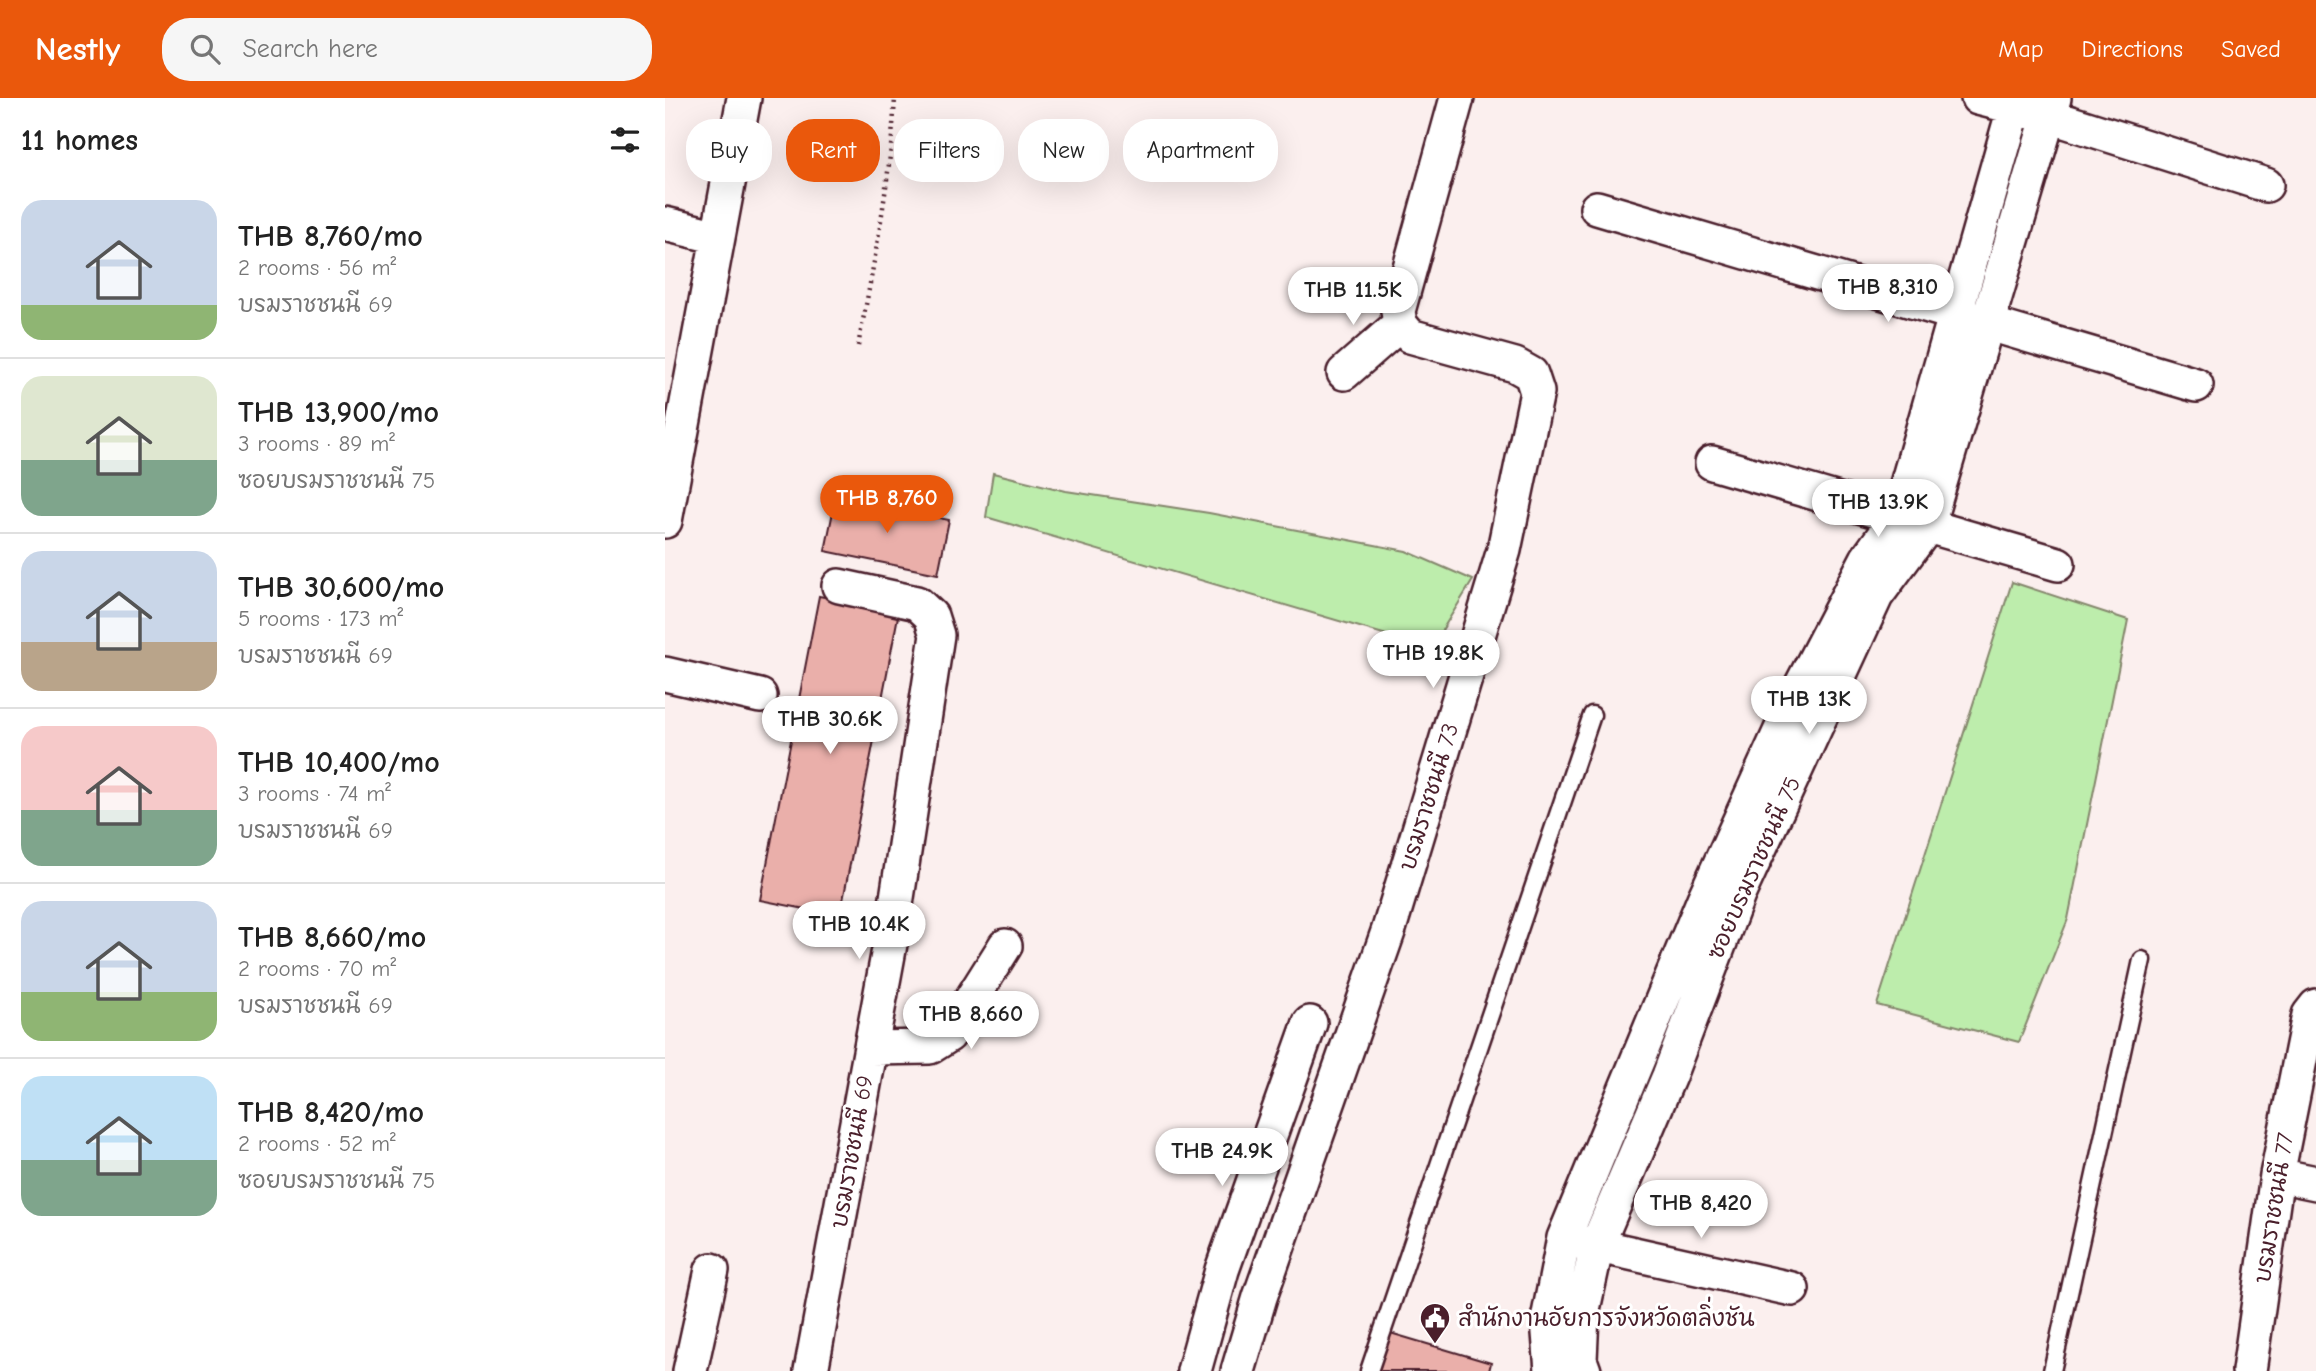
<!DOCTYPE html>
<html lang="en">
<head>
<meta charset="utf-8">
<style>
	body { margin:0; font-family:"Comic Neue","Playpen Sans Thai",sans-serif; background:#f6f6f6; color:#222; height:100vh; display:flex; flex-direction:column; font-size:26px; white-space:nowrap }
	* { box-sizing:border-box; margin:0 }
	p { font-size:23px; color:#767676 }
	.icon { flex:none; width:38px; height:38px; fill:none; stroke:currentColor; stroke-width:2; stroke-linecap:round; stroke-linejoin:round }
	.map { position:relative; flex:1; overflow:hidden }
	.panel { display:flex; flex-direction:column; background:#fff; width:665px }
	.panel>* { flex:none }
	.banner { position:absolute; left:21px; top:21px; width:665px; height:63px; display:flex; gap:14px }
	.price { position:absolute; translate:-50% -60px; padding:0 16px; border-radius:24px; background:#fff; color:#222; font-size:23px; line-height:46px; filter:drop-shadow(0 2px 4px #0008) }
	.price::after { content:''; position:absolute; left:50%; top:42px; width:21px; height:16px; margin-left:-10px; background:inherit; clip-path:polygon(0 0,100% 0,50% 100%) }
	.price.current { background:#ea580c; color:#fff }
	ul { padding:0; list-style:none }
	li { display:flex; align-items:center; gap:21px; height:175px; padding:0 21px }
	li+li { border-top:2px solid #e0e0e0 }
	li span { display:grid; place-items:center; flex:none; width:196px; height:140px; border-radius:21px; color:#555 }
	li>.icon { margin-inline-start:auto }
	span .icon { width:84px; height:84px; fill:#fffc; stroke-width:1 }
	li b { font-size:30px }
	h2 { display:flex; justify-content:space-between; align-items:center; height:84px; padding:0 21px; font-size:30px }
	.tag { padding:0 24px; border-radius:28px; background:#fff; box-shadow:0 7px 28px #0002; font-size:24px; line-height:63px }
	.tag.current { background:#ea580c; color:#fff }
	header { display:flex; align-items:center; gap:42px; box-sizing:border-box; height:98px; padding:0 35px; background:#ea580c; color:#fff }
	header strong { font-size:33px }
	nav { display:flex; gap:38px; margin-inline-start:auto; font-size:24px }
	.search { width:490px; height:63px; background:#f6f6f6; display:flex; align-items:center; gap:18px; box-sizing:border-box; padding:0 24px; border-radius:28px; color:#767676; font-size:26px }
	main { display:flex; flex:1; min-height:0 }
	.map>svg:first-child { display:block }
</style>
</head>
<body>
<header>
<strong>Nestly</strong>
<div class="search"><svg class="icon" aria-label="search" viewBox="0 0 24 24"><circle cx="10" cy="10" r="6"/><path d="M15 15l6 6"/></svg>Search here</div>
<nav><a>Map</a><a>Directions</a><a>Saved</a></nav>
</header>
<main>
<section class="panel">
<h2>11 homes<svg class="icon" aria-label="filters" viewBox="0 0 24 24"><path d="M4 7h16M4 17h16"/><circle cx="9" cy="7" r="2"/><circle cx="15" cy="17" r="2"/></svg></h2>
<ul>
<li><span style="background:linear-gradient(#c9d6e8 75%,#8fb573 0)"><svg class="icon" aria-label="home" viewBox="0 0 24 24"><path d="M3 11l9-7 9 7M6 9v11h12V9"/></svg></span><div><b>THB 8,760/mo</b><p>2 rooms · 56 m²</p><p>บรมราชชนนี 69</p></div></li>
<li><span style="background:linear-gradient(#dfe7d0 60%,#7fa58c 0)"><svg class="icon" aria-label="home" viewBox="0 0 24 24"><path d="M3 11l9-7 9 7M6 9v11h12V9"/></svg></span><div><b>THB 13,900/mo</b><p>3 rooms · 89 m²</p><p>ซอยบรมราชชนนี 75</p></div></li>
<li><span style="background:linear-gradient(#c9d6e8 65%,#b9a48a 0)"><svg class="icon" aria-label="home" viewBox="0 0 24 24"><path d="M3 11l9-7 9 7M6 9v11h12V9"/></svg></span><div><b>THB 30,600/mo</b><p>5 rooms · 173 m²</p><p>บรมราชชนนี 69</p></div></li>
<li><span style="background:linear-gradient(#f6c9c9 60%,#7fa58c 0)"><svg class="icon" aria-label="home" viewBox="0 0 24 24"><path d="M3 11l9-7 9 7M6 9v11h12V9"/></svg></span><div><b>THB 10,400/mo</b><p>3 rooms · 74 m²</p><p>บรมราชชนนี 69</p></div></li>
<li><span style="background:linear-gradient(#c9d6e8 65%,#8fb573 0)"><svg class="icon" aria-label="home" viewBox="0 0 24 24"><path d="M3 11l9-7 9 7M6 9v11h12V9"/></svg></span><div><b>THB 8,660/mo</b><p>2 rooms · 70 m²</p><p>บรมราชชนนี 69</p></div></li>
<li><span style="background:linear-gradient(#bfe0f5 60%,#7fa58c 0)"><svg class="icon" aria-label="home" viewBox="0 0 24 24"><path d="M3 11l9-7 9 7M6 9v11h12V9"/></svg></span><div><b>THB 8,420/mo</b><p>2 rooms · 52 m²</p><p>ซอยบรมราชชนนี 75</p></div></li>
</ul>
</section>
<div class="map">
<svg width="1651" height="1273" viewBox="0 0 1651 1273">
	<rect width="100%" height="100%" fill="#fbefee"/>
	<filter id="ink" filterUnits="userSpaceOnUse"><feTurbulence type="fractalNoise" baseFrequency=".0143" numOctaves="2"/><feDisplacementMap in="SourceGraphic" scale="14" xChannelSelector="R" yChannelSelector="G"/><feConvolveMatrix kernelMatrix="1 2 1 2 8 2 1 2 1" color-interpolation-filters="sRGB"/></filter>
	<g filter="url(#ink)">
		<path fill="#bdedac" stroke="#84866c" stroke-width="2" d="M328,375L401,393L544,415L741,453L808,482L766,550L321,419Z
			M1347,484L1463,522L1403,821L1354,944L1212,907Z"/>
		<path fill="#eaafaa" stroke="#4a1f2b" stroke-width="2" d="M171,399L284,422L273,476L160,453Z
			M154,498L234,513L175,818L95,802Z
			M722,1234L826,1265L824,1273H710Z"/>
		<g fill="none" stroke-linecap="round" stroke-linejoin="round">
			<g stroke="#4a1f2b" stroke-width="21">
				<path id="service" d="M704,1273L927,617
					M1387,1273L1477,862"/>
			</g>
			<g stroke="#4a1f2b" stroke-width="38">
				<path id="minor" d="M1313,0L1384,18L1601,87
					M932,110L1531,287
					M0,126L53,139
					M679,275L735,226
					M1047,365L1393,466
					M0,423L79,0
					M0,576L95,598
					M206,950L265,949L284,937L340,848
					M1612,1077L1651,1085
					M911,1143L1127,1191
					M25,1273L47,1172
					M146,1273L225,846L272,537L266,518L252,505L174,488
					M529,1273L557,1172L645,925
					M573,1273L595,1199L724,831L839,452L872,294L866,276L850,267L745,238L735,226L733,213L792,0
					M887,1273L883,1222L899,1140L1039,801L1136,588L1202,461L1233,418L1352,0
					M919,1273L915,1262L917,1216L932,1147L1004,978L1073,797L1211,498L1262,429L1389,0
					M1584,1273L1612,1077L1644,917L1651,908"/>
			</g>
			<path stroke="#4a1f2b" stroke-width="4.5" stroke-dasharray="2 5" stroke-linecap="butt" d="M193,248C209,166 225,84 230,0"/>
			<use href="#service" stroke="#fff" stroke-width="16"/>
			<use href="#minor" stroke="#fff" stroke-width="33"/>
		</g>
	</g>
	<defs>
		<g id="civic-pin" transform="scale(1.575)"><path d="M0 17L-7.5 6A9.5 9.5 0 1 1 7.5 6Z" fill="#4a1f2b" stroke="#fff"/><path d="M-.6-6.5H3V-4.5H.6V-3L4-1V1h2V6H-6V1h2V-1L-.6-3ZM-1.2 2.5V6h2.4V2.5Z" fill="#fff"/></g>
	</defs>
	<g fill-rule="evenodd">
		<use href="#civic-pin" x="770" y="1220"/>
	</g>
	<g text-anchor="middle" dominant-baseline="central" stroke-width="6" stroke-linejoin="round" paint-order="stroke">
		<g font-size="23" fill="#4a1f2b" stroke="#fff">
			<text transform="translate(764 699) rotate(-73)">บรมราชชนนี 73</text>
			<text transform="translate(1089 770) rotate(-66)">ซอยบรมราชชนนี 75</text>
			<text transform="translate(187 1054) rotate(-80)">บรมราชชนนี 69</text>
			<text transform="translate(1609 1110) rotate(-81)">บรมราชชนนี 77</text>
		</g>
		<g font-size="23" fill="#4a1f2b" stroke="#fff" text-anchor="start">
			<text x="793" y="1220">สำนักงานอัยการจังหวัดตลิ่งชัน</text>
		</g>
	</g>
</svg>
<b class="price" style="left:1223px;top:226px">THB 8,310</b>
<b class="price" style="left:688px;top:229px">THB 11.5K</b>
<b class="price current" style="left:222px;top:437px">THB 8,760</b>
<b class="price" style="left:1213px;top:441px">THB 13.9K</b>
<b class="price" style="left:768px;top:592px">THB 19.8K</b>
<b class="price" style="left:1144px;top:638px">THB 13K</b>
<b class="price" style="left:165px;top:658px">THB 30.6K</b>
<b class="price" style="left:194px;top:863px">THB 10.4K</b>
<b class="price" style="left:306px;top:953px">THB 8,660</b>
<b class="price" style="left:557px;top:1090px">THB 24.9K</b>
<b class="price" style="left:1036px;top:1142px">THB 8,420</b>
<div class="banner">
<a class="tag">Buy</a>
<a class="tag current">Rent</a>
<a class="tag">Filters</a>
<a class="tag">New</a>
<a class="tag">Apartment</a>
</div>
</div>
</main>
</body>
</html>
